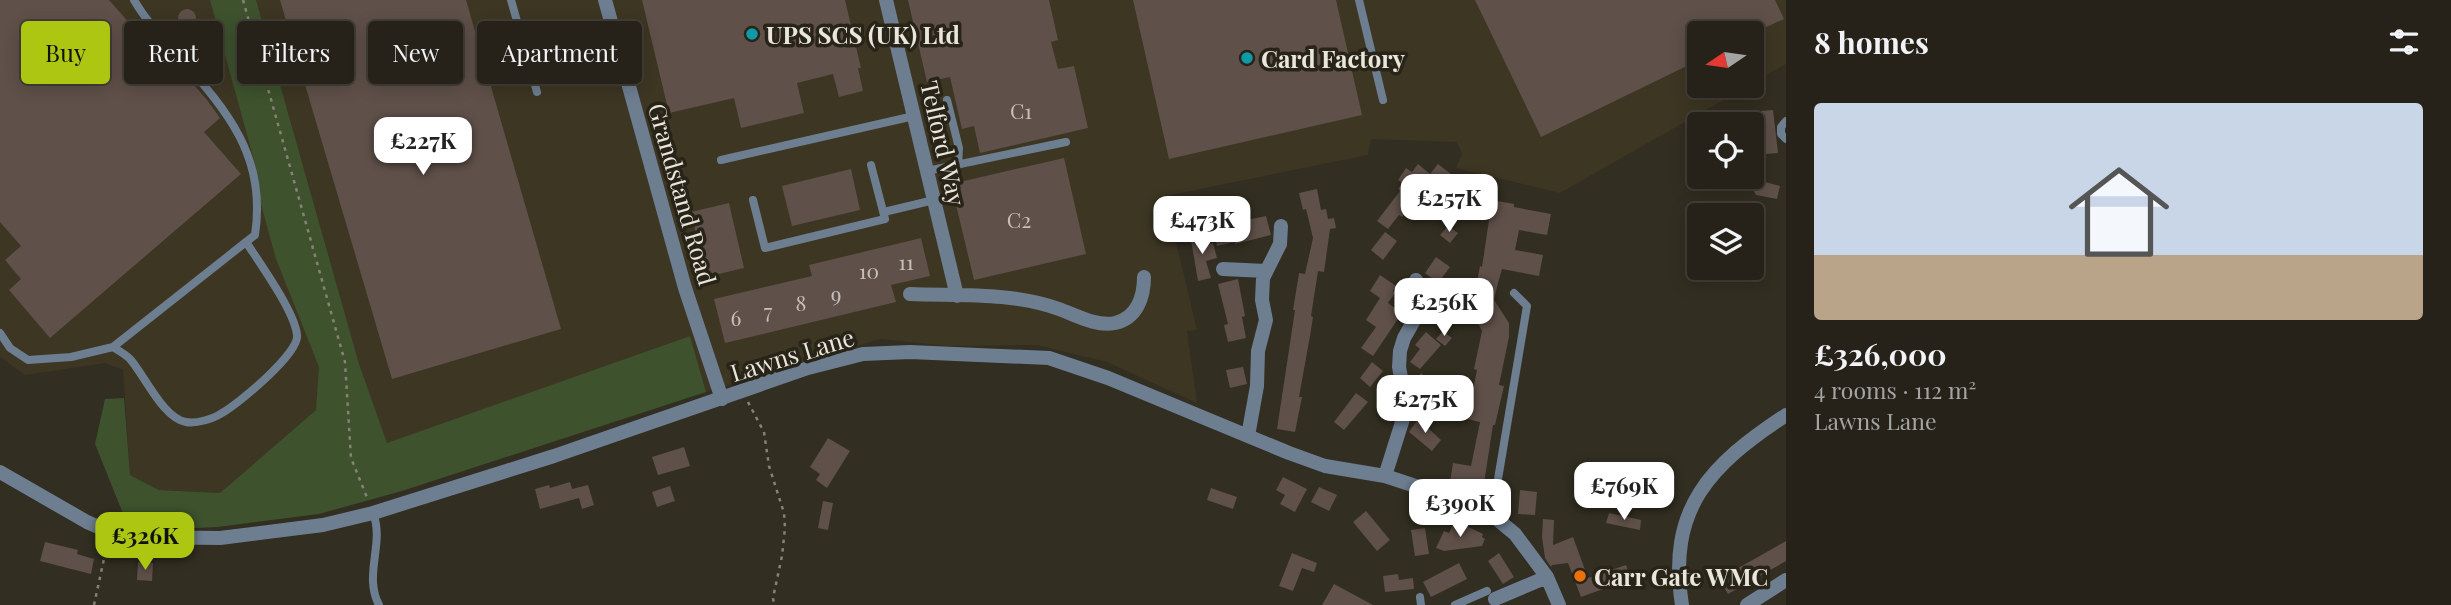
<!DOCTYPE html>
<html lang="en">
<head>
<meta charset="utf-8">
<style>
	body { margin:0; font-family:"Playfair Display",serif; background:#2e2a22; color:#f1f3f6; height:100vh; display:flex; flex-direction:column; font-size:26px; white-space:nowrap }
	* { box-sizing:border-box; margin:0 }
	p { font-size:23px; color:#a4a4a2 }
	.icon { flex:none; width:38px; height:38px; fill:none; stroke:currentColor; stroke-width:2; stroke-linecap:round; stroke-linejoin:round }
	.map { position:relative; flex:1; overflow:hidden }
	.details { display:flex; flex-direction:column; background:#262219; width:665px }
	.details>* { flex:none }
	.guide { position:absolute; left:21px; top:21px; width:665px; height:63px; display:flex; gap:14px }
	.needle { width:46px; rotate:257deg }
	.fabs { position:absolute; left:1687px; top:21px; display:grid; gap:14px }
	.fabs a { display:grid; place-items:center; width:77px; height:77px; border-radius:7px; background:#262219; box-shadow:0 4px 18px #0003,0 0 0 2px #423f38; font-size:35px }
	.price { position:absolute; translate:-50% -60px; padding:0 16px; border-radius:14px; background:#fff; color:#222; font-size:23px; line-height:46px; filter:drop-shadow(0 2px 4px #0008) }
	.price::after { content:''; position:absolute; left:50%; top:42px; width:21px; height:16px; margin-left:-10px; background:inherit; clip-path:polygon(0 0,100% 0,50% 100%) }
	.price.current { background:#acc612; color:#111 }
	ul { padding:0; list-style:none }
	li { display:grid; align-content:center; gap:14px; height:371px; padding:0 28px }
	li+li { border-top:2px solid #423f38 }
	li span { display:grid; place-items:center; height:217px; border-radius:7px; color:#555 }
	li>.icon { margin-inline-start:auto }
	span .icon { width:126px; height:126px; fill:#fffc; stroke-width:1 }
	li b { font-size:30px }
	h2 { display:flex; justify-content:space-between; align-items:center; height:84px; padding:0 28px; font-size:30px }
	.chip { padding:0 24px; border-radius:7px; background:#262219; box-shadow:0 4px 18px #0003,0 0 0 2px #423f38; font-size:24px; line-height:63px }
	.chip.current { background:#acc612; color:#111 }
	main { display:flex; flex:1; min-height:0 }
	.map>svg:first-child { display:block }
</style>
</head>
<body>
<main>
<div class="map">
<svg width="1786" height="605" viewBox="0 0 1786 605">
	<rect width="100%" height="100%" fill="#322e21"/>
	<path fill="#3d3623" d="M0,0H1786V64L1752,83V33H1699V86H1748L1560,193L1456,168L1462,154L1457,142L1371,139L1368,155L1165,196L1197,330L1187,331L1197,403L1107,362L1037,345L948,346L880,339L706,392L690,336L387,444L316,410L220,493L159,490L130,475L123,370L105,363L25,375L0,357Z"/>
	<path fill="#3d522d" d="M210,0H256L359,364L387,443L690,336L706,392L402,491L319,514L218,527L130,531L95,444L105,399L124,398L130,475L159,490L220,493L316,410L319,367L276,259L259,197L255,164Z"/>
	<path fill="#5f5049" d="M0,0H109L132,26L139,46L152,36L207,100L220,118L204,132L241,174L50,338L9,290L21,279L5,260L21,246L0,222Z
		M280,0H466L561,329L392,379Z
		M642,0H845L861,68H858L863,91L839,97L833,74L797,83L804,113L741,128L734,98L669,113Z
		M908,0H1049L1058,40L1051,42L1058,69L1074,66L1088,128L980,153L974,126L962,129L950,77L927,82Z
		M1133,0H1336L1362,115L1169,159Z
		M1475,0H1775L1784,19L1753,33H1699V60L1541,137Z
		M178 18a9 9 0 1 1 18 0a9 9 0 1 1-18 0Z
		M1773,110L1778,153L1754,155L1750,112Z
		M1064,158L1086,254L974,280L951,184Z
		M1418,164L1430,174L1438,164L1451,174L1437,191L1460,209L1450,221L1419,197L1402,217L1399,215L1388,229L1377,221L1400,191L1398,189L1402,183L1398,180L1406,168L1412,172Z
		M851,169L860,210L792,226L782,186Z
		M1759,171L1765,182L1780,186L1777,199L1756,195L1747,178Z
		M1317,189L1321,210L1326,209L1328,219L1334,218L1336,228L1330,229L1324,272L1318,271L1311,316L1313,317L1310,336L1299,397H1302L1295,432L1277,429L1295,310H1293L1299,273L1305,274L1313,238L1306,209L1303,210L1299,193Z
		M1492,200L1514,204V207L1551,214L1547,235L1519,230L1515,250L1543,255L1539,276L1502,269L1498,283L1494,300L1509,323V337L1499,385L1504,386L1495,425H1493L1483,490L1450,482L1453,463L1471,466L1480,422L1467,419L1477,370L1474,369L1482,331L1472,312L1468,311L1474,281L1477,282L1480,266L1482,267Z
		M729,203L744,268L706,277L691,212Z
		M1266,216L1271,235L1235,244V242L1217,246L1213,227Z
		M1448,226L1458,233L1450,243L1440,235Z
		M1199,232L1202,246L1213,243L1217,258L1206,261L1211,278L1198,281L1190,234Z
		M1385,232L1397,241L1383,260L1371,250Z
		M921,238L930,276L891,285L896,302L725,343L714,299L812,276L809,265Z
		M1436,257L1450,267L1438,283L1425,273Z
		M1380,275L1396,286L1393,291L1395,293L1388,303L1402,313L1373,356L1361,348L1376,327L1366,320L1380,298L1370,291Z
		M1238,279L1245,316L1242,317L1246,338L1228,342L1224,325L1228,324L1218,284Z
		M1445,285L1453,293L1444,302L1436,295Z
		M1443,331L1452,338L1445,346L1436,339Z
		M1426,332L1441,345L1420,369L1410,362L1420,349L1415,345Z
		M1372,362L1383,371L1370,387L1360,378Z
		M1243,367L1247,384L1230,388L1226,370Z
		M1421,373L1438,387L1429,397L1412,383Z
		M1356,393L1368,402L1344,430L1334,422Z
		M1418,419L1441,440L1432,451L1409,432Z
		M828,438L850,451L827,488L816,480L820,474L810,467Z
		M684,447L690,466L658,475L652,457Z
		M1283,477L1307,489L1295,512L1280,504L1285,495L1276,490Z
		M570,482L572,489L588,485L594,505L582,509L579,498L540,509L535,489L549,485L550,488Z
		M670,486L675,501L657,507L652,492Z
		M1319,487L1337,495L1329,511L1311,502Z
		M1211,488L1237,497L1233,509L1207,500Z
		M1520,490L1537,492L1535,515L1518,514Z
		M823,501L833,503L828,530L818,528Z
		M1366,511L1390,540L1377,551L1353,522Z
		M1609,513L1641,520L1640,530L1606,523Z
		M1543,519L1554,520L1553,545L1573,537L1588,578L1626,565L1631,579L1581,597L1568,563L1552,565L1551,567L1545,558L1542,537Z
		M1460,523L1483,534L1482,537L1485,539L1482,546L1444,551L1436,548L1444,531L1449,533L1453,524L1458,527Z
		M1425,528L1429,554L1415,556L1411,530Z
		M1786,541V561L1728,594L1716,574L1730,566L1733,571Z
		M45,542L78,550L77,554L94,559L91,574L40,561Z
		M1292,553L1317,563L1314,572L1302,568L1293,591L1279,586Z
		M1499,553L1514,577L1503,584L1488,561Z
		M138,562L153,563L152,581L137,580Z
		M1459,563L1467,579L1431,597L1423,582Z
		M1398,574L1399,580L1413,578L1414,589L1385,592L1383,576Z
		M1334,584L1373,605H1322Z"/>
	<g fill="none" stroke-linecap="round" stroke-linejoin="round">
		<path stroke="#868278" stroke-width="2.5" stroke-dasharray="3.5 5" stroke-linecap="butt" d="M243,0L345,362L351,458L368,500
			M748,402L764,432L769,466L784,513L785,528L782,556L773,598L774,605
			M94,605L107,545"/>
		<path stroke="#6d7e91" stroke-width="8" d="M134,0C146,21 162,37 178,55C227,111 267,156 255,235L246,242
			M511,0L537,92
			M1359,0L1383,100
			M947,100L959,148L958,165
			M1786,121L1781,127V134L1786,139
			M721,160L914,116
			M927,171L1066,142
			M753,200L765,248L885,219L871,165
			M884,212L934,200
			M0,333L10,348L28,360L71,357L113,347L246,242C259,262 295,312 297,335C300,353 238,404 222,413C213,419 196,424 186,422C163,418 145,376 130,359C125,354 119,351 113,347
			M373,513C385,543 363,575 379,605
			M1492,515L1527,306L1514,293
			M1420,597L1421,605
			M1455,605L1487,591"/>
		<path stroke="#6d7e91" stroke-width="14" d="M605,0L685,288L722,399
			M886,0L957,296
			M1223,269L1266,271
			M910,294C959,296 1012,292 1059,309C1075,315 1097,327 1115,323C1137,318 1144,297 1144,277
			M1248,436L1257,386L1258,351L1266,320L1262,300L1263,278L1280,244L1281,226
			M0,472L87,522L110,532L133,537L220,538L323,525L373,513L554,456L808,368L863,354L910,352L1049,358L1108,378L1289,453L1325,466L1385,476L1437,493L1492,515L1515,534L1547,577L1559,605
			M1385,476L1403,419L1404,393L1399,367L1400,351L1404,338L1420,310L1416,280
			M1495,599L1547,577
			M1747,605L1786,580"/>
		<path stroke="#6d7e91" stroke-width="14" d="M1682,605C1667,508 1710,465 1786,415"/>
	</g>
	<g fill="#0f9aa8" stroke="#292418" stroke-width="2.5">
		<circle cx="752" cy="34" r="7"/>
		<circle cx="1247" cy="58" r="7"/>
	</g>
	<circle fill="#e8710a" stroke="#292418" stroke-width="2.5" cx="1580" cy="576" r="7"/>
	<g text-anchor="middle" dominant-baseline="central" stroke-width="7" stroke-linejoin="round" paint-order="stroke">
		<g font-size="21" fill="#c6c0b9">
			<text x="1021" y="110">C1</text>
			<text x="1019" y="219">C2</text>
			<text x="906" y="261">11</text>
			<text x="869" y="270">10</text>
			<text x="836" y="293">9</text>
			<text x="801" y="302">8</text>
			<text x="768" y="310">7</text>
			<text x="736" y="317">6</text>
		</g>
		<g font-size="24" font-weight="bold" fill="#e9e6de" stroke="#292418" text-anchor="start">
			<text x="766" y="34">UPS SCS (UK) Ltd</text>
			<text x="1261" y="58">Card Factory</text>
			<text x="1594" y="576">Carr Gate WMC</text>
		</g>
		<g font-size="24" fill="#e9e6de" stroke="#292418">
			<text transform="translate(944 143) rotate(77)">Telford Way</text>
			<text transform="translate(683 194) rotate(74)">Grandstand Road</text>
			<text transform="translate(792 354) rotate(-17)">Lawns Lane</text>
		</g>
	</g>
</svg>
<div class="fabs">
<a><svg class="needle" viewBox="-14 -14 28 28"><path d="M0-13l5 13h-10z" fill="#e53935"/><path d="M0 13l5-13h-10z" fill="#a4a4a2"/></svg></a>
<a><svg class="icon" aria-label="locate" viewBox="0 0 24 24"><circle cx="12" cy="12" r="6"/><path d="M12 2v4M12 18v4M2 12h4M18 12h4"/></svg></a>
<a><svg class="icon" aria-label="layers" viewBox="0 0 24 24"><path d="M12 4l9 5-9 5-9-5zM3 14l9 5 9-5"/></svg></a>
</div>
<b class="price" style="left:423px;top:177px">£227K</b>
<b class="price" style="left:1449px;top:234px">£257K</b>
<b class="price" style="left:1202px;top:256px">£473K</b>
<b class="price" style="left:1444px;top:338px">£256K</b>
<b class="price" style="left:1425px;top:435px">£275K</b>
<b class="price" style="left:1624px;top:522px">£769K</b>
<b class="price" style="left:1460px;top:539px">£390K</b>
<b class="price current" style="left:145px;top:572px">£326K</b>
<div class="guide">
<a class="chip current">Buy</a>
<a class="chip">Rent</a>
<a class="chip">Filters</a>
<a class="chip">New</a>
<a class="chip">Apartment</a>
</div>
</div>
<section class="details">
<h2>8 homes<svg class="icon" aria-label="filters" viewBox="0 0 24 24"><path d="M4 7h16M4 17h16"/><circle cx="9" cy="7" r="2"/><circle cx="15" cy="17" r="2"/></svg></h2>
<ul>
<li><span style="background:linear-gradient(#c9d6e8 70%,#b9a48a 0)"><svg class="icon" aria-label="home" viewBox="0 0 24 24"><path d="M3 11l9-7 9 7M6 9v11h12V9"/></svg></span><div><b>£326,000</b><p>4 rooms · 112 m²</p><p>Lawns Lane</p></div></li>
</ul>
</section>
</main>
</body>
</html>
